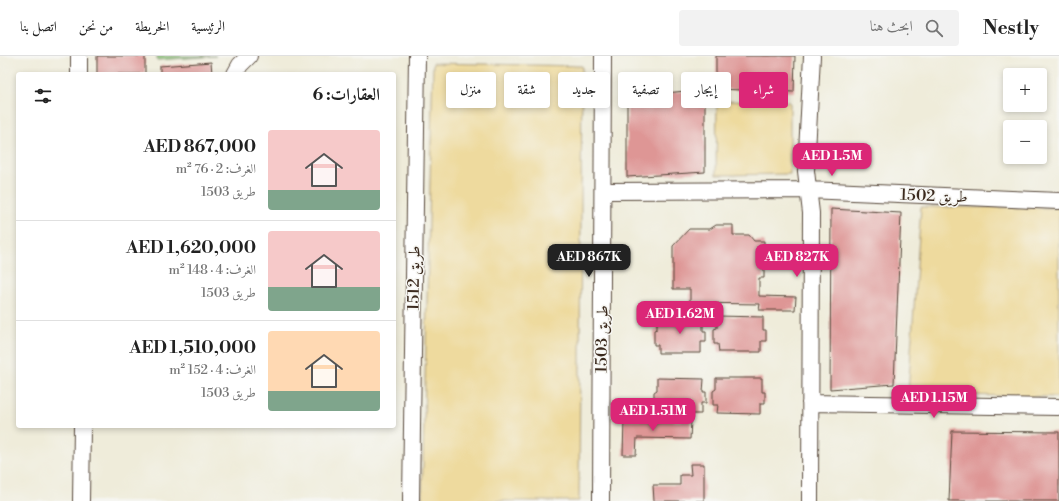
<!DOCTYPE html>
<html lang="ar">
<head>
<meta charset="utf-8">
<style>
	body { margin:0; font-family:"Libre Bodoni",Amiri,serif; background:#f2f2f2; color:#222; direction:rtl; height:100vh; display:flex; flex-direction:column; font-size:15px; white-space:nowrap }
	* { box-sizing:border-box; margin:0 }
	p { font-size:13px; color:#767676 }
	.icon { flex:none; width:22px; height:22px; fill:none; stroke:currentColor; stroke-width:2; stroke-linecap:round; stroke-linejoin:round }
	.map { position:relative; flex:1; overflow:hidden; direction:ltr }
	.panel { position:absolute; left:16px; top:16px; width:380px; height:356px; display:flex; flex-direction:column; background:#fff; border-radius:4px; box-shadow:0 2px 6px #0003; direction:rtl }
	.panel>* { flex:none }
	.hud { position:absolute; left:408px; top:16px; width:380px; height:36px; direction:rtl; display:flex; gap:8px }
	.tools { position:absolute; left:1003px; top:12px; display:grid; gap:8px }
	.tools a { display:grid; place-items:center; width:44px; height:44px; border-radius:4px; background:#fff; box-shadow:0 2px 6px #0003; font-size:20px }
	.price { position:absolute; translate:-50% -34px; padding:0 9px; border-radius:8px; background:#db2777; color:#fff; font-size:13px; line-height:26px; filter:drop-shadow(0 1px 2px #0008) }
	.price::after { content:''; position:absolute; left:50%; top:24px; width:12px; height:9px; margin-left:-6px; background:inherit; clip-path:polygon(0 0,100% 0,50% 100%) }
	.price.current { background:#222; color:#fff }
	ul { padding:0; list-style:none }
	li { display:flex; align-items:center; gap:12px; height:100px; padding:0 16px }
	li+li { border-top:1px solid #e0e0e0 }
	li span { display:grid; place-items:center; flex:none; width:112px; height:80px; border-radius:4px; color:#555 }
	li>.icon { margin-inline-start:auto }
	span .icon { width:48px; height:48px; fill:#fffc; stroke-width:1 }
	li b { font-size:17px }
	h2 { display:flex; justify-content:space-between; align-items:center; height:48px; padding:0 16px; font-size:17px }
	.tag { padding:0 14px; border-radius:4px; background:#fff; box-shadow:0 2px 6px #0003; font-size:14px; line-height:36px }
	.tag.current { background:#db2777; color:#fff }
	header { display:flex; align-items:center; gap:24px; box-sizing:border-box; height:56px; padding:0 20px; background:#fff; border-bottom:1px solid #e0e0e0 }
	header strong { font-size:19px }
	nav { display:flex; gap:22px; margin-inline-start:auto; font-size:14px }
	.search { width:280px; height:36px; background:#f2f2f2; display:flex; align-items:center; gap:10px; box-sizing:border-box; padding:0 14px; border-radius:4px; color:#767676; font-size:15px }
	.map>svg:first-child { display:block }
</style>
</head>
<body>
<header>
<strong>Nestly</strong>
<div class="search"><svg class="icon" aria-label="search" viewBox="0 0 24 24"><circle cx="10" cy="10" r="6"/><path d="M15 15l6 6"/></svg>ابحث هنا</div>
<nav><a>الرئيسية</a><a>الخريطة</a><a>من نحن</a><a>اتصل بنا</a></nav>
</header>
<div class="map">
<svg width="1059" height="445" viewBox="0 0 1059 445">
	<rect width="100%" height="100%" fill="#f6f6f2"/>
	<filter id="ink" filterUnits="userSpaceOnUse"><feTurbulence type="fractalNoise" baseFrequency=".025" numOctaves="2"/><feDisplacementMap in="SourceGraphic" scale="8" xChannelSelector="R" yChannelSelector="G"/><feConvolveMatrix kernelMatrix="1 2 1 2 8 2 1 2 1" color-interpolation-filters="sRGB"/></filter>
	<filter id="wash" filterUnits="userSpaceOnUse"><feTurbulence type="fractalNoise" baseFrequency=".012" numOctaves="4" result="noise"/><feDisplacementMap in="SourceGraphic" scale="16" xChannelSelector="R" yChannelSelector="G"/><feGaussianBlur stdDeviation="0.9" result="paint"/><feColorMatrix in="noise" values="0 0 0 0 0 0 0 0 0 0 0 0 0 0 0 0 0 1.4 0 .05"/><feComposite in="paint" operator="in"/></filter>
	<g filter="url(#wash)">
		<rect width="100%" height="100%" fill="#efecda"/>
		<path fill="#8dc87d" stroke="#64794e" d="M157,0H216L157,4Z"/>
		<path fill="#eeda9e" stroke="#94825e" d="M433,7L582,10L579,445H422Z
			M717,45L790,46V118L716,119Z
			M921,151L1059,152V341L908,338Z"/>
		<g id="blocks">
			<path fill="#de9695" d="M97,0H145V18H97Z
				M716,0H795L794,36L716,33Z
				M211,6L212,18H160V10Z
				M705,33V116L627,121V41Z
				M831,153L901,157L894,328L830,333Z
				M716,169H733V179H749L754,185H764V222H759V240L796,241L795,254H759L760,248L690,247V233H673V190L689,173H710Z
				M717,260L763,261V274H766V285H761V296H719L718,288H714V273L717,272Z
				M657,261L703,262V275H706V286H701V297H658V289H654V274L657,273Z
				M657,322L704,323L703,336H706V347H701V358H659V350H654V336L657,334Z
				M716,322H762V336H765V347H760V358L717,357L718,349H713V335L716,333Z
				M624,364L691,365L690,383L637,382L636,399H623Z
				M952,375L1059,376V445H949Z
				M690,408H704V445H654L653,429H680V419H691Z"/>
		</g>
	</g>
	<g filter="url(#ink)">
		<use href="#blocks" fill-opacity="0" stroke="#56473a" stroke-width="1"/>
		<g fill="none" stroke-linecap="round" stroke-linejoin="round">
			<g stroke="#56473a" stroke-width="18">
				<path id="minor" d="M79,0V18
					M235,18L240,9L249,0
					M604,135L808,134L1059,145
					M810,347L1058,351
					M81,445L82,370
					M411,445L417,0
					M601,445L603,0
					M810,445L811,157L806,115L812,0"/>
			</g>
			<use href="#minor" stroke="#fff" stroke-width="16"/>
		</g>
	</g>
	<g text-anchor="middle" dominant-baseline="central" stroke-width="3" stroke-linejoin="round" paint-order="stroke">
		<g font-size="16" fill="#3b2a1e" stroke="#f6f6f2">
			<text transform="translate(934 140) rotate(2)">طريق 1502</text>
			<text transform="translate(414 222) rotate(-89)">طريق 1512</text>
			<text transform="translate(602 283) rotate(-89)">طريق 1503</text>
		</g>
	</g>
</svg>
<div class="tools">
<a>+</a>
<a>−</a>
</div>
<b class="price" style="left:832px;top:121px">AED 1.5M</b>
<b class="price current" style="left:589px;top:222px">AED 867K</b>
<b class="price" style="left:797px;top:222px">AED 827K</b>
<b class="price" style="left:680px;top:279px">AED 1.62M</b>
<b class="price" style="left:934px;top:363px">AED 1.15M</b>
<b class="price" style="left:653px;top:376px">AED 1.51M</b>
<div class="hud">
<a class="tag current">شراء</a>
<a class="tag">إيجار</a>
<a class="tag">تصفية</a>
<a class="tag">جديد</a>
<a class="tag">شقة</a>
<a class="tag">منزل</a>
</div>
<section class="panel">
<h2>العقارات: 6<svg class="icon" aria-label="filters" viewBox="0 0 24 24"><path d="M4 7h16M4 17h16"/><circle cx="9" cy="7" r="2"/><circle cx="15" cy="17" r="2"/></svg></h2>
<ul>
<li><span style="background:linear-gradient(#f6c9c9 75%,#7fa58c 0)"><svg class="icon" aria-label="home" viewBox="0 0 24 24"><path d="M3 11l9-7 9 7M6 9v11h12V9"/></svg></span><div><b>AED 867,000</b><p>الغرف: 2 · 76 m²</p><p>طريق 1503</p></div></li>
<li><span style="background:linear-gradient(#f6c9c9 70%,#7fa58c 0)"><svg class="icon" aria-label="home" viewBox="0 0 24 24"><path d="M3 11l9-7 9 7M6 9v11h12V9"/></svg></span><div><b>AED 1,620,000</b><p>الغرف: 4 · 148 m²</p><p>طريق 1503</p></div></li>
<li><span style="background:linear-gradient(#ffd9b3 75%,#7fa58c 0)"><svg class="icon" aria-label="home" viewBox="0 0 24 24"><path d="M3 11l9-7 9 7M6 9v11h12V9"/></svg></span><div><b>AED 1,510,000</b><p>الغرف: 4 · 152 m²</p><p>طريق 1503</p></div></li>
</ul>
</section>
</div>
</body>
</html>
